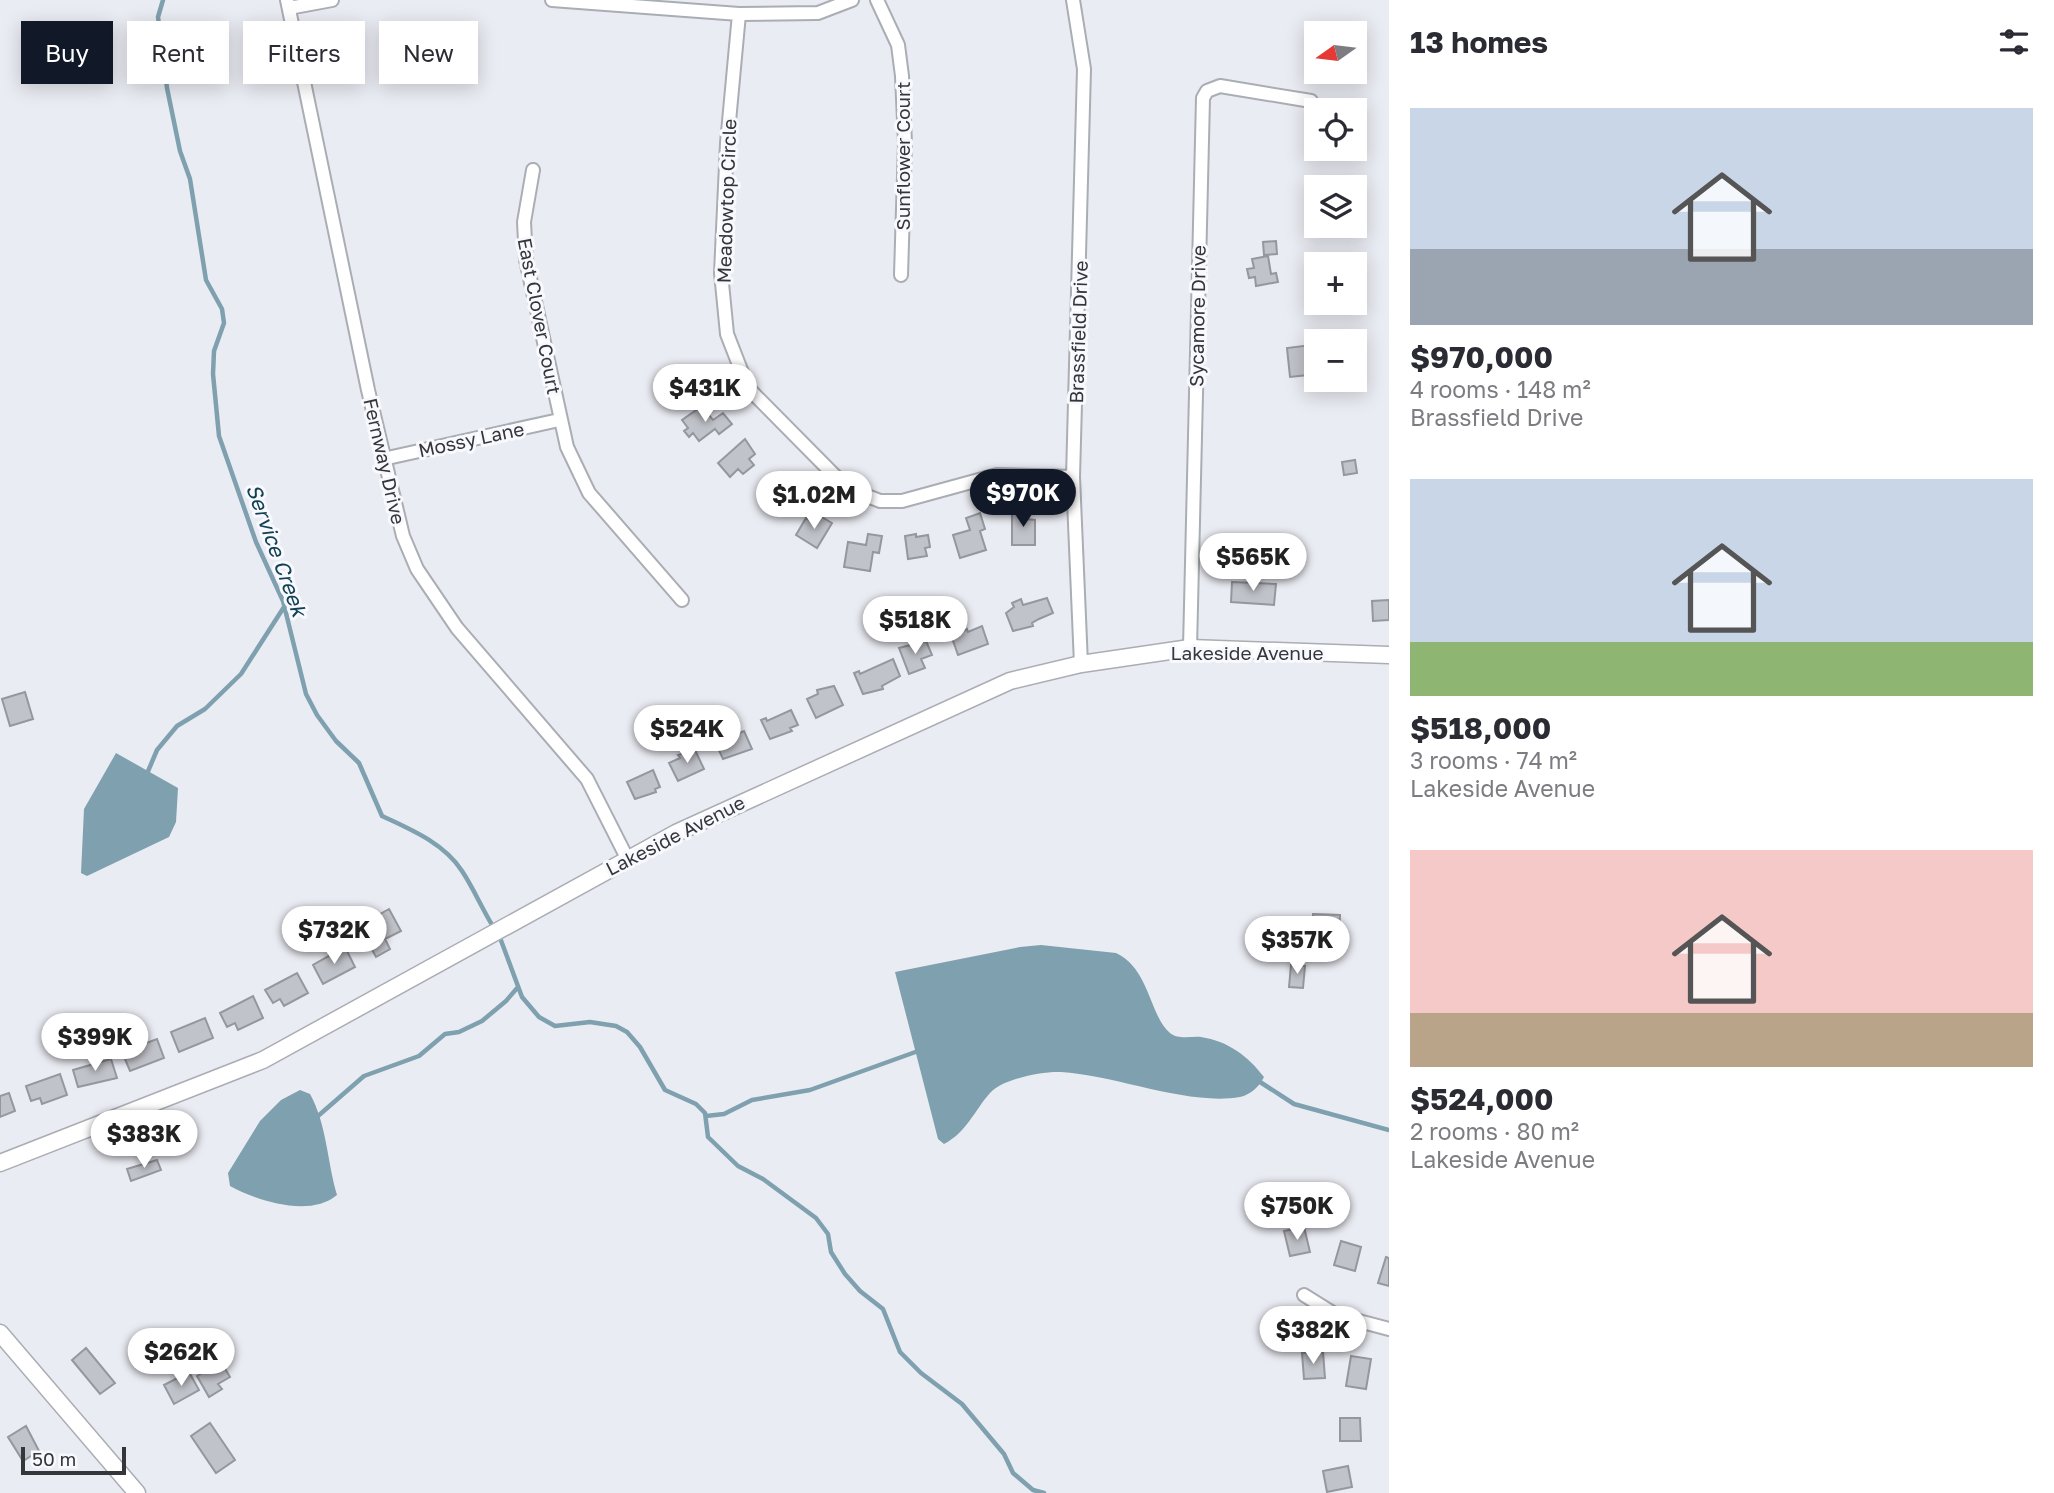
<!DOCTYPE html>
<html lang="en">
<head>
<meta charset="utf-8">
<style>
	body { margin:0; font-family:"Golos Text",sans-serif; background:#f2f2f3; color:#2b2b33; height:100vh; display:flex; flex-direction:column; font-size:26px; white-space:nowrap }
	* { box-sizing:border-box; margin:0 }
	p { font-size:23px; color:#7c7c81 }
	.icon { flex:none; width:38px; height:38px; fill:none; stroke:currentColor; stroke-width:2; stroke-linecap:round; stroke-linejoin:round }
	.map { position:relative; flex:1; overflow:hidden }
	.drawer { display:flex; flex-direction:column; background:#fff; width:665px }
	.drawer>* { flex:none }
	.top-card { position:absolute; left:21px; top:21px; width:665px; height:63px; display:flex; gap:14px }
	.needle { width:46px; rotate:256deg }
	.controls { position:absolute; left:1304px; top:21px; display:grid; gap:14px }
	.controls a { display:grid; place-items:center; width:63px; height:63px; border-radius:0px; background:#fff; box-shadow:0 4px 18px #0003; font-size:35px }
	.scale { position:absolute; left:21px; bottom:18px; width:105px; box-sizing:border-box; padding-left:7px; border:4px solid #353639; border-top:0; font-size:19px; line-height:24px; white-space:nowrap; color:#353639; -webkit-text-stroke:5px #f8f9fe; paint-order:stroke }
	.price { position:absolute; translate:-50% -60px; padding:0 16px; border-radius:24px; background:#fff; color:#222; font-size:23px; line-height:46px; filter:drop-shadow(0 2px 4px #0008) }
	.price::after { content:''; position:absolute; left:50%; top:42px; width:21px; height:16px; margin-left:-10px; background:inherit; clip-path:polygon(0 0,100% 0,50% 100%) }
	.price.selected { background:#111827; color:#fff }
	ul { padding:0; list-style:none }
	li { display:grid; align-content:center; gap:14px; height:371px; padding:0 21px }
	li span { display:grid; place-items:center; height:217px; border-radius:0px; color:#555 }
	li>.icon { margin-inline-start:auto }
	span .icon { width:126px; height:126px; fill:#fffc; stroke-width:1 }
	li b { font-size:30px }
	h2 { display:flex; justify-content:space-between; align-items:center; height:84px; padding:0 21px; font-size:30px }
	.chip { padding:0 24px; border-radius:0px; background:#fff; box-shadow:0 4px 18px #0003; font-size:24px; line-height:63px }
	.chip.selected { background:#111827; color:#fff }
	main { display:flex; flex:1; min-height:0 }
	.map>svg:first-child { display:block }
</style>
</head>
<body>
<main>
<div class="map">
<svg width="1389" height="1493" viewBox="0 0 1389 1493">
	<rect width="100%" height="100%" fill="#eaecf3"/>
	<path fill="#7fa0ae" d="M116,753L178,788L176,822L169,837L87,876L81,873L84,809Z
		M1041,945L1116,953C1150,969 1149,1015 1170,1033C1179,1040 1191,1036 1201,1037C1228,1041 1248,1056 1264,1077C1260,1086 1250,1095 1240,1097C1188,1106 1115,1075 1061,1072C1042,1071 1003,1079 990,1093C974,1111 967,1132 944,1144L938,1139L895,972L1020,947Z
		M300,1090L310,1094C327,1125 327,1161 337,1195C310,1218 257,1201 230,1186L228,1173L260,1121L281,1100Z"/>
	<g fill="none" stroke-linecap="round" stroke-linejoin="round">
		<path stroke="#7fa0ae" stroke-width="4.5" d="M163,0L158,17L167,88L180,151L190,179L206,280L222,309L224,323L214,351L213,374L219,436L256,542L283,601L306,694L317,715L336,741L359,763L382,816C410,829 444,843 462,871C474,889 482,909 494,928
			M146,776L157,750L177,726L205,709L241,674L284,607
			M499,935L522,997L539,1017L555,1026L590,1022L616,1026L627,1032L640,1047L665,1090L696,1104L705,1113L708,1137L738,1166L763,1179L816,1218L828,1234L831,1252L845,1274L860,1291L883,1309L900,1352L921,1373L962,1404L1004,1454L1013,1473L1033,1490L1044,1493
			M1257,1080L1294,1104L1389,1130
			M318,1116L364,1076L419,1056L445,1034L459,1032L482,1021L506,1001L518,987
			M706,1116L724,1114L752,1100L810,1090L921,1050"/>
	</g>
	<path fill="#c1c3ca" stroke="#95979e" stroke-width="2" d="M1276,241L1277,254L1264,255L1263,242Z
		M1268,256L1271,274L1276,273L1278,282L1256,286L1255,277L1249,278L1247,269L1254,268L1252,259Z
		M1311,345L1313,359L1307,360L1308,375L1290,377L1287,348Z
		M702,406L713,420L723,413L732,424L719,434L715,429L699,441L693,433L689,437L684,431L688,428L682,420Z
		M745,439L755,454L749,459L754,465L743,474L738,469L730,477L718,463Z
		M1355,460L1357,473L1344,475L1342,462Z
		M777,479L790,494L774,509L760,493Z
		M1012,510L1026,511V519L1035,520V545H1012Z
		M980,513L985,529L980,531L986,550L960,558L953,535L970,530L966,518Z
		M820,516L832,523L817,548L796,535L806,518L815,524Z
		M868,534L882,536L879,553L873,552L870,571L844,567L848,542L866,545Z
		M916,534V537L928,535L930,547L925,548L927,556L908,559L905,536Z
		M1232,582L1276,584L1274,605L1231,602Z
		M1047,598L1053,613L1039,619L1032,623L1033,626L1013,631L1006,613L1014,607L1012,603L1021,599L1023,605Z
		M1389,600V620L1373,621L1372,601Z
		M982,626L988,644L958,655L952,638L967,629L968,632Z
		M926,641L932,655L921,659L925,668L909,674L899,648Z
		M893,659L900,676L882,686L883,689L863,694L854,673L859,671L860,674Z
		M834,686L843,705L816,718L807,699L818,694L817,690Z
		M25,692L33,719L10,726L2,699Z
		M791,710L798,725L790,728L792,731L770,739L761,720L766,718L767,721Z
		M744,731L752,749L723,759L716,744L722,742L720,738L727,735L728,738Z
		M695,750L704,769L678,781L669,763L680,758L678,755Z
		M653,770L660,787L655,789L656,792L635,799L627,782Z
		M389,909L401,931L385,939L390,949L376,957L359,926Z
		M1313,914L1340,915L1339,937L1312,936Z
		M1257,922L1288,926L1286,951L1273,950L1272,955L1254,953Z
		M345,947L355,967L323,984L313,965Z
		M1291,965L1305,966L1303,988L1289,987Z
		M297,973L308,993L284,1006L280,999L273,1003L265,990Z
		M253,996L263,1018L238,1030L235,1023L227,1027L220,1013Z
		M205,1018L213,1038L179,1052L171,1032Z
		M157,1039L164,1058L130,1071L122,1052Z
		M111,1059L117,1078L78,1087L73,1070Z
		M60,1074L67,1095L42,1104L40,1098L31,1101L26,1086Z
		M9,1093L15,1111L0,1117V1096Z
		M157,1160L161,1170L131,1181L127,1169Z
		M1304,1227L1310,1252L1290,1256L1284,1231Z
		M1341,1241L1361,1247L1355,1271L1334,1265Z
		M1386,1257L1389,1258V1286L1378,1283Z
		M86,1348L115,1383L100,1394L72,1360Z
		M1323,1352L1325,1378L1304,1379L1302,1353Z
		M1351,1356L1371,1359L1366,1389L1346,1386Z
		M221,1362L230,1377L218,1384L222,1389L209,1397L197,1376Z
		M189,1372L199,1390L174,1404L164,1385Z
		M1340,1418H1360L1361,1441H1340Z
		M210,1423L235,1460L216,1473L191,1436Z
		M26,1426L39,1451L23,1461L8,1437Z
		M1348,1466L1352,1487L1327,1492L1323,1471Z"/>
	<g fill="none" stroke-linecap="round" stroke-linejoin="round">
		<g stroke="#aaadb3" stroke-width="16">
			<path id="minor" d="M287,0L368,390L403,536L417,569L457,628L587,779L627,858
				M552,0L739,14L818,13L852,0
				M877,0L898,45L902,76L905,143L901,275
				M1073,0L1084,69L1073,477L1081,664
				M289,8L332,0
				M739,14L727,143L721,273L727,334L748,388L847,488L880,501H902L997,475L1073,477
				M533,170L524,222L526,260L567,447L589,493L682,600
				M383,459L559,420
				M1190,648L1203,98L1207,91L1220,86L1311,101
				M1304,1295L1336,1315L1389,1329"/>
		</g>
		<g stroke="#aaadb3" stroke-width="19">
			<path id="tertiary" d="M0,1163L263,1060L676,833L1010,681L1081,664L1190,648L1389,655
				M0,1333L137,1493"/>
		</g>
		<use href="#minor" stroke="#fff" stroke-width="12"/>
		<use href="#tertiary" stroke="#fff" stroke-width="16"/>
	</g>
	<g text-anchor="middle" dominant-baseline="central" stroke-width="6" stroke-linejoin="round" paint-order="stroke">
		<g font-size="19" fill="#353639" stroke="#f8f9fe">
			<text transform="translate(902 156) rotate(-90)">Sunflower Court</text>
			<text transform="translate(726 201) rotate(-88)">Meadowtop Circle</text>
			<text transform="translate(540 316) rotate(79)">East Clover Court</text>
			<text transform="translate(1197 316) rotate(-89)">Sycamore Drive</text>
			<text transform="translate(1078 332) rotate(-88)">Brassfield Drive</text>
			<text transform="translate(471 439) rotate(-12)">Mossy Lane</text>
			<text transform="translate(385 461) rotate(77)">Fernway Drive</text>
			<text x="1247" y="652">Lakeside Avenue</text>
			<text transform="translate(675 835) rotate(-27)">Lakeside Avenue</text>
		</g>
		<g font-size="21" font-style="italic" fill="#124152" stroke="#f8f9fe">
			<text transform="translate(277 550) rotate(70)">Service Creek</text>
		</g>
	</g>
</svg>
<div class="controls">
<a><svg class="needle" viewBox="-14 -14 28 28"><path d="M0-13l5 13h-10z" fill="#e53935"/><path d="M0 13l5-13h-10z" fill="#7c7c81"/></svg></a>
<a><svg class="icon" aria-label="locate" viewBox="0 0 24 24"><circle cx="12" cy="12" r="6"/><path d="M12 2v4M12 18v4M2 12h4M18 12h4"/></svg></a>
<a><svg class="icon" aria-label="layers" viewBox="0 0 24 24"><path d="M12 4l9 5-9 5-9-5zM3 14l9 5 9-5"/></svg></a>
<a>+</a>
<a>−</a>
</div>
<div class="scale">50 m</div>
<b class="price" style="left:705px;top:424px">$431K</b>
<b class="price selected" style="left:1023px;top:529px">$970K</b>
<b class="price" style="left:814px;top:531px">$1.02M</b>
<b class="price" style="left:1253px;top:593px">$565K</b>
<b class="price" style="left:915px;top:656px">$518K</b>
<b class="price" style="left:687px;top:765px">$524K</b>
<b class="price" style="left:334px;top:966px">$732K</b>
<b class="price" style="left:1297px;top:976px">$357K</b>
<b class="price" style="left:95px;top:1073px">$399K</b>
<b class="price" style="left:144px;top:1170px">$383K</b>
<b class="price" style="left:1297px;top:1242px">$750K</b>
<b class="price" style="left:1313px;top:1366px">$382K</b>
<b class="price" style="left:181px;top:1388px">$262K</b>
<div class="top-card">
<a class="chip selected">Buy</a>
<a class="chip">Rent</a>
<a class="chip">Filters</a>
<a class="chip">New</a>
</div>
</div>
<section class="drawer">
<h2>13 homes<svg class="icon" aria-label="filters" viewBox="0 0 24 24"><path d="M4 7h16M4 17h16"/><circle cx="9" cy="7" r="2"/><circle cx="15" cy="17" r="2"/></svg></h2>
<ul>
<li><span style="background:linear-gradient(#c9d6e8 65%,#9aa5b1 0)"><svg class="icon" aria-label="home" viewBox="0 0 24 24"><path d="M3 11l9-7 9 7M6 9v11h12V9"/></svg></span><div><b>$970,000</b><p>4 rooms · 148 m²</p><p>Brassfield Drive</p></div></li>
<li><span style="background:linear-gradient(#c9d6e8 75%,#8fb573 0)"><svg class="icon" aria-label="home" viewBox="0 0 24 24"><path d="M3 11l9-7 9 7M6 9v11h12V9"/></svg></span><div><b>$518,000</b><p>3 rooms · 74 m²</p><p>Lakeside Avenue</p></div></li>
<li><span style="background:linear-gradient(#f6c9c9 75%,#b9a48a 0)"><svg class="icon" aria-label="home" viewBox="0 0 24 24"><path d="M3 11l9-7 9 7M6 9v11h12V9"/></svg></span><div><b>$524,000</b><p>2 rooms · 80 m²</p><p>Lakeside Avenue</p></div></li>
</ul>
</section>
</main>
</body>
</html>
